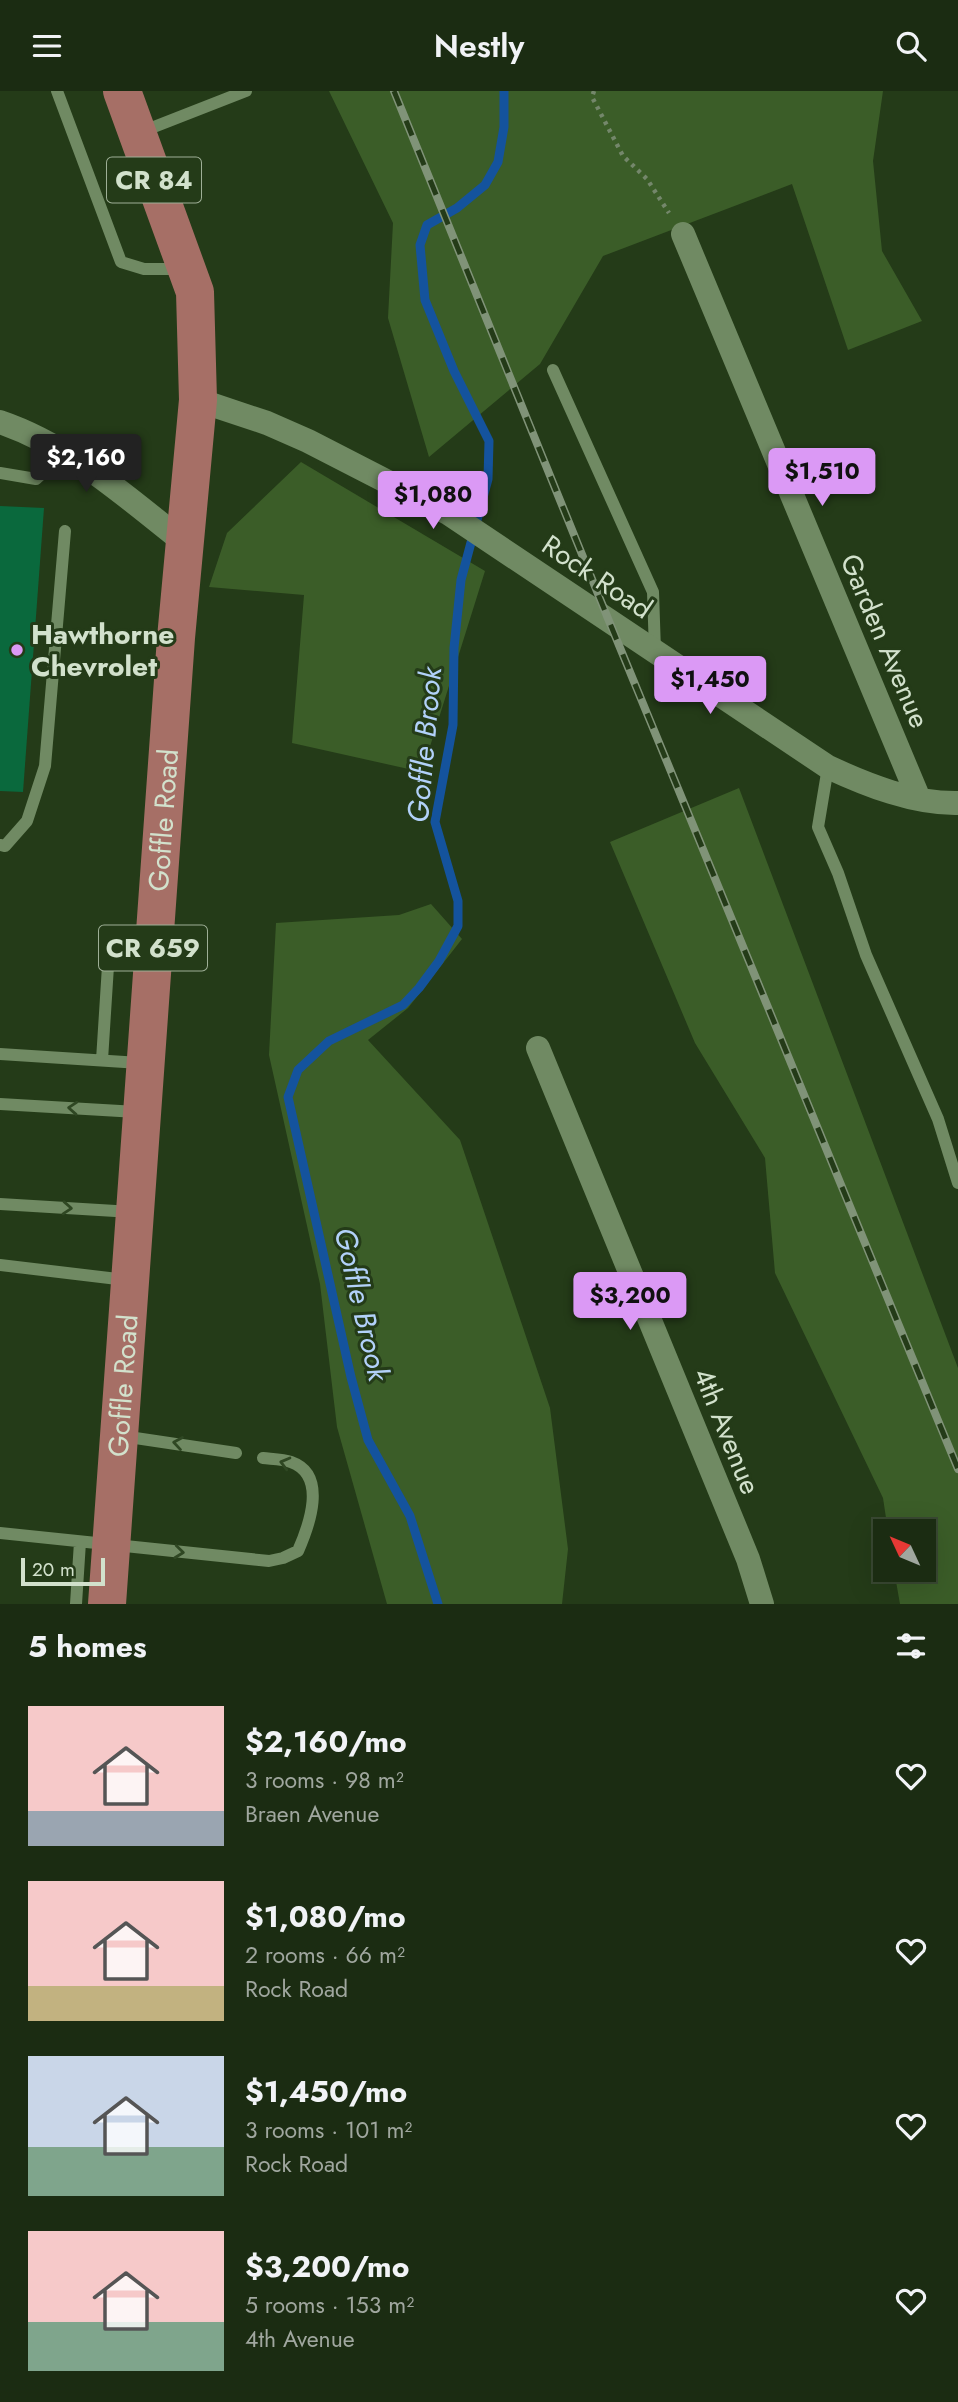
<!DOCTYPE html>
<html lang="en">
<head>
<meta charset="utf-8">
<style>
	body { margin:0; font-family:Jost,sans-serif; background:#283820; color:#f1f3f6; height:100vh; display:flex; flex-direction:column; font-size:26px; white-space:nowrap }
	* { box-sizing:border-box; margin:0 }
	p { font-size:23px; color:#a0a79f }
	.icon { flex:none; width:38px; height:38px; fill:none; stroke:currentColor; stroke-width:2; stroke-linecap:round; stroke-linejoin:round }
	.map { position:relative; height:1513px; overflow:hidden }
	.panel { display:flex; flex-direction:column; background:#1b2c12; flex:1 }
	.panel>* { flex:none }
	.needle { width:46px; rotate:314deg }
	.tools { position:absolute; left:873px; top:1428px; display:grid; gap:14px }
	.tools a { display:grid; place-items:center; width:63px; height:63px; border-radius:0px; background:#1b2c12; box-shadow:0 7px 28px #0002,0 0 0 2px #394832; font-size:35px }
	.scale { position:absolute; left:21px; bottom:18px; width:84px; box-sizing:border-box; padding-left:7px; border:4px solid #d2e1cc; border-top:0; font-size:19px; line-height:24px; white-space:nowrap; color:#d2e1cc; -webkit-text-stroke:5px #243b18; paint-order:stroke }
	.price { position:absolute; translate:-50% -60px; padding:0 16px; border-radius:7px; background:#db99f5; color:#111; font-size:23px; line-height:46px; filter:drop-shadow(0 2px 4px #0008) }
	.price::after { content:''; position:absolute; left:50%; top:42px; width:21px; height:16px; margin-left:-10px; background:inherit; clip-path:polygon(0 0,100% 0,50% 100%) }
	.price.current { background:#222; color:#fff }
	ul { padding:0; list-style:none }
	li { display:flex; align-items:center; gap:21px; height:175px; padding:0 28px }
	li span { display:grid; place-items:center; flex:none; width:196px; height:140px; border-radius:0px; color:#555 }
	li>.icon { margin-inline-start:auto }
	span .icon { width:84px; height:84px; fill:#fffc; stroke-width:1 }
	li b { font-size:30px }
	h2 { display:flex; justify-content:space-between; align-items:center; height:84px; padding:0 28px; font-size:30px }
	header { display:flex; justify-content:space-between; align-items:center; height:91px; padding:0 28px; background:#1b2c12; font-size:32px; font-weight:600 }
	.map>svg:first-child { display:block }
</style>
</head>
<body>
<header><svg class="icon" aria-label="menu" viewBox="0 0 24 24"><path d="M4 6h16M4 12h16M4 18h16"/></svg>Nestly<svg class="icon" aria-label="search" viewBox="0 0 24 24"><circle cx="10" cy="10" r="6"/><path d="M15 15l6 6"/></svg></header>
<div class="map">
<svg width="958" height="1513" viewBox="0 0 958 1513">
	<rect width="100%" height="100%" fill="#243b18"/>
	<path fill="#3b5d28" d="M329,0H883L873,70L882,160L922,230L848,259L792,93L603,165L540,273L429,366L388,227L393,132Z
		M301,371L485,480L422,681L292,652L304,504L209,496L227,442Z
		M739,697L958,1277V1513H900L894,1479H924V1440H888L883,1407L775,1182L765,1067L695,952L610,751Z
		M431,813L462,848L408,917L368,949L460,1049L550,1317L568,1458L562,1513H387L337,1336L320,1193L269,964L276,832L399,824Z"/>
	<g fill="none" stroke-linecap="round" stroke-linejoin="round">
		<path stroke="#14539d" stroke-width="9" d="M438,1513L410,1425L368,1349L351,1286L288,1006L298,979L329,950L403,914L419,897L439,870L458,835V810L435,731L453,634L454,557L461,489L488,388L489,350L454,280L425,209L420,154L427,134L457,117L485,94L498,71L504,36V0"/>
	</g>
	<path fill="#0a693d" d="M0,415L44,417L23,701L0,700Z"/>
	<g fill="none" stroke-linecap="round" stroke-linejoin="round">
		<path stroke="#74876b" stroke-width="4.5" stroke-dasharray="3.5 5" stroke-linecap="butt" d="M594,0L592,6L623,65L647,88L669,122"/>
		<path stroke="#708a63" stroke-width="12" d="M57,0L121,171L144,178H182
			M141,41L246,0
			M553,279L653,501L655,560
			M0,382L36,388L66,361
			M828,676L818,736L838,782L866,864L938,1028L958,1092
			M0,754L5,755L27,730L45,675L65,440
			M0,963L140,972
			M102,969L108,875
			M0,1013L137,1021
			M0,1113L132,1121
			M0,1174L126,1189
			M122,1345L236,1362
			M0,1442L269,1470L283,1467L298,1460C309,1435 328,1384 291,1371C283,1368 272,1368 263,1367
			M76,1513L80,1451"/>
		<path stroke="#708a63" stroke-width="24" d="M683,143L919,708
			M198,309L267,332L308,350L448,422L828,676C867,694 914,713 958,712
			M0,331C71,355 126,406 185,452
			M538,957L748,1468L762,1513"/>
		<path stroke="#a66f66" stroke-width="38" id="s1" d="M107,1513L176,547L198,309L195,201L122,0"/>
		<g stroke="#809378" stroke-width="8">
			<path id="rail" d="M394,0L609,530L958,1378"/>
		</g>
		<use href="#rail" stroke="#243b18" stroke-width="5" stroke-dasharray="16" stroke-linecap="butt"/>
	</g>
	<defs><path id="oneway-chevron" d="M-2-3.5L2.5 0L-2 3.5" fill="none" stroke-width="1.6" stroke-linecap="round" stroke-linejoin="round" transform="scale(1.75)"/></defs>
	<g stroke="#2f4723">
		<use href="#oneway-chevron" transform="translate(73 1017) rotate(-176)"/>
		<use href="#oneway-chevron" transform="translate(67 1117) rotate(4)"/>
		<use href="#oneway-chevron" transform="translate(178 1352) rotate(-171)"/>
		<use href="#oneway-chevron" transform="translate(285 1372) rotate(-165)"/>
		<use href="#oneway-chevron" transform="translate(179 1461) rotate(6)"/>
	</g>
	<circle fill="#db99f5" stroke="#243b18" stroke-width="2.5" cx="17" cy="559" r="7"/>
	<g text-anchor="middle" dominant-baseline="central" stroke-width="6" stroke-linejoin="round" paint-order="stroke">
		<g fill="#243b18" stroke="#9eaf96" stroke-width="2">
			<rect x="107" y="66.5" width="94" height="45" rx="5"/>
			<rect x="99" y="834.5" width="108" height="45" rx="5"/>
		</g>
		<g font-size="26" font-weight="bold" fill="#d2e1cc">
			<text x="154" y="89">CR 84</text>
			<text x="153" y="857">CR 659</text>
		</g>
		<g font-size="28" fill="#d2e1cc" stroke="#243b18">
			<text transform="translate(597 486) rotate(34)">Rock Road</text>
			<text transform="translate(885 550) rotate(67)">Garden Avenue</text>
			<text stroke="none"><textPath href="#s1" startOffset="786">Goffle Road</textPath></text>
			<text stroke="none"><textPath href="#s1" startOffset="219">Goffle Road</textPath></text>
			<text transform="translate(727 1340) rotate(68)">4th Avenue</text>
		</g>
		<g font-size="28" font-weight="bold" fill="#d2e1cc" stroke="#243b18" text-anchor="start">
			<text x="31" y="543">Hawthorne<tspan x="31" dy="32">Chevrolet</tspan></text>
		</g>
		<g font-size="30" font-style="italic" fill="#b2d1f9" stroke="#243b18">
			<text transform="translate(424 654) rotate(-85)">Goffle Brook</text>
			<text transform="translate(362 1213) rotate(77)">Goffle Brook</text>
		</g>
	</g>
</svg>
<div class="tools">
<a><svg class="needle" viewBox="-14 -14 28 28"><path d="M0-13l5 13h-10z" fill="#e53935"/><path d="M0 13l5-13h-10z" fill="#a0a79f"/></svg></a>
</div>
<div class="scale">20 m</div>
<b class="price current" style="left:86px;top:403px">$2,160</b>
<b class="price" style="left:822px;top:417px">$1,510</b>
<b class="price" style="left:433px;top:440px">$1,080</b>
<b class="price" style="left:710px;top:625px">$1,450</b>
<b class="price" style="left:630px;top:1241px">$3,200</b>
</div>
<section class="panel">
<h2>5 homes<svg class="icon" aria-label="filters" viewBox="0 0 24 24"><path d="M4 7h16M4 17h16"/><circle cx="9" cy="7" r="2"/><circle cx="15" cy="17" r="2"/></svg></h2>
<ul>
<li><span style="background:linear-gradient(#f6c9c9 75%,#9aa5b1 0)"><svg class="icon" aria-label="home" viewBox="0 0 24 24"><path d="M3 11l9-7 9 7M6 9v11h12V9"/></svg></span><div><b>$2,160/mo</b><p>3 rooms · 98 m²</p><p>Braen Avenue</p></div><svg class="icon" aria-label="heart" viewBox="0 0 24 24"><path d="M12 20l-8-8c-3-5 5-10 8-4 3-6 11-1 8 4z"/></svg></li>
<li><span style="background:linear-gradient(#f6c9c9 75%,#c2b280 0)"><svg class="icon" aria-label="home" viewBox="0 0 24 24"><path d="M3 11l9-7 9 7M6 9v11h12V9"/></svg></span><div><b>$1,080/mo</b><p>2 rooms · 66 m²</p><p>Rock Road</p></div><svg class="icon" aria-label="heart" viewBox="0 0 24 24"><path d="M12 20l-8-8c-3-5 5-10 8-4 3-6 11-1 8 4z"/></svg></li>
<li><span style="background:linear-gradient(#c9d6e8 65%,#7fa58c 0)"><svg class="icon" aria-label="home" viewBox="0 0 24 24"><path d="M3 11l9-7 9 7M6 9v11h12V9"/></svg></span><div><b>$1,450/mo</b><p>3 rooms · 101 m²</p><p>Rock Road</p></div><svg class="icon" aria-label="heart" viewBox="0 0 24 24"><path d="M12 20l-8-8c-3-5 5-10 8-4 3-6 11-1 8 4z"/></svg></li>
<li><span style="background:linear-gradient(#f6c9c9 65%,#7fa58c 0)"><svg class="icon" aria-label="home" viewBox="0 0 24 24"><path d="M3 11l9-7 9 7M6 9v11h12V9"/></svg></span><div><b>$3,200/mo</b><p>5 rooms · 153 m²</p><p>4th Avenue</p></div><svg class="icon" aria-label="heart" viewBox="0 0 24 24"><path d="M12 20l-8-8c-3-5 5-10 8-4 3-6 11-1 8 4z"/></svg></li>
</ul>
</section>
</body>
</html>
